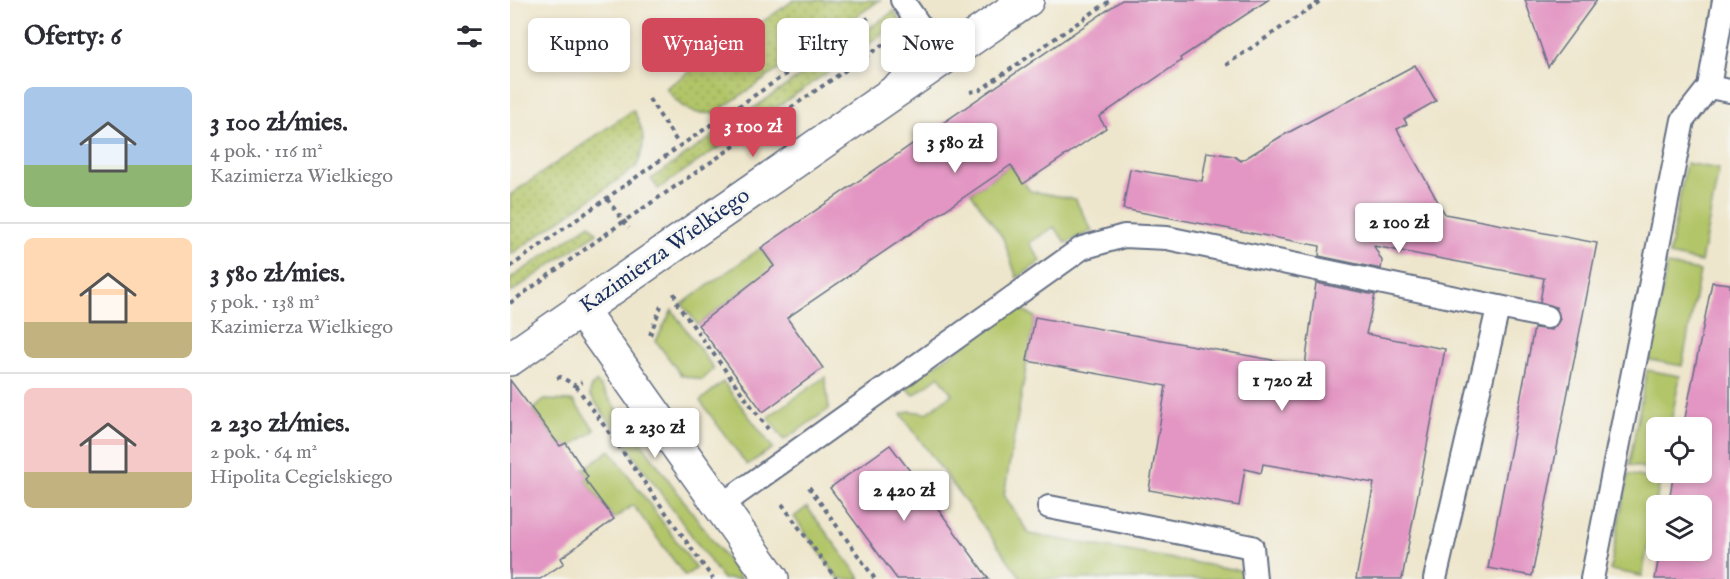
<!DOCTYPE html>
<html lang="pl">
<head>
<meta charset="utf-8">
<style>
	body { margin:0; font-family:"IM FELL English",serif; background:#f2f2f3; color:#2b2b33; height:100vh; display:flex; flex-direction:column; font-size:22px; white-space:nowrap }
	* { box-sizing:border-box; margin:0 }
	p { font-size:20px; color:#7c7c81 }
	.icon { flex:none; width:33px; height:33px; fill:none; stroke:currentColor; stroke-width:2; stroke-linecap:round; stroke-linejoin:round }
	.map { position:relative; flex:1; overflow:hidden }
	.side { display:flex; flex-direction:column; background:#fff; width:510px }
	.side>* { flex:none }
	.top-card { position:absolute; left:18px; top:18px; width:570px; height:54px; display:flex; gap:12px }
	.buttons { position:absolute; left:1136px; top:417px; display:grid; gap:12px }
	.buttons a { display:grid; place-items:center; width:66px; height:66px; border-radius:9px; background:#fff; box-shadow:0 3px 9px #0003; font-size:30px }
	.price { position:absolute; translate:-50% -51px; padding:0 14px; border-radius:6px; background:#fff; color:#222; font-size:20px; line-height:39px; filter:drop-shadow(0 2px 3px #0008) }
	.price::after { content:''; position:absolute; left:50%; top:36px; width:18px; height:14px; margin-left:-9px; background:inherit; clip-path:polygon(0 0,100% 0,50% 100%) }
	.price.active { background:#d1495b; color:#fff }
	ul { padding:0; list-style:none }
	li { display:flex; align-items:center; gap:18px; height:150px; padding:0 24px }
	li+li { border-top:2px solid #e1e1e2 }
	li span { display:grid; place-items:center; flex:none; width:168px; height:120px; border-radius:9px; color:#555 }
	li>.icon { margin-inline-start:auto }
	span .icon { width:72px; height:72px; fill:#fffc; stroke-width:1 }
	li b { font-size:26px }
	h2 { display:flex; justify-content:space-between; align-items:center; height:72px; padding:0 24px; font-size:26px }
	.tag { padding:0 21px; border-radius:9px; background:#fff; box-shadow:0 3px 9px #0003; font-size:21px; line-height:54px }
	.tag.active { background:#d1495b; color:#fff }
	main { display:flex; flex:1; min-height:0 }
	.map>svg:first-child { display:block }
</style>
</head>
<body>
<main>
<section class="side">
<h2>Oferty: 6<svg class="icon" aria-label="filters" viewBox="0 0 24 24"><path d="M4 7h16M4 17h16"/><circle cx="9" cy="7" r="2"/><circle cx="15" cy="17" r="2"/></svg></h2>
<ul>
<li><span style="background:linear-gradient(#a9c7e8 65%,#8fb573 0)"><svg class="icon" aria-label="home" viewBox="0 0 24 24"><path d="M3 11l9-7 9 7M6 9v11h12V9"/></svg></span><div><b>3 100 zł/mies.</b><p>4 pok. · 116 m²</p><p>Kazimierza Wielkiego</p></div></li>
<li><span style="background:linear-gradient(#ffd9b3 70%,#c2b280 0)"><svg class="icon" aria-label="home" viewBox="0 0 24 24"><path d="M3 11l9-7 9 7M6 9v11h12V9"/></svg></span><div><b>3 580 zł/mies.</b><p>5 pok. · 138 m²</p><p>Kazimierza Wielkiego</p></div></li>
<li><span style="background:linear-gradient(#f6c9c9 70%,#c2b280 0)"><svg class="icon" aria-label="home" viewBox="0 0 24 24"><path d="M3 11l9-7 9 7M6 9v11h12V9"/></svg></span><div><b>2 230 zł/mies.</b><p>2 pok. · 64 m²</p><p>Hipolita Cegielskiego</p></div></li>
</ul>
</section>
<div class="map">
<svg width="1220" height="579" viewBox="0 0 1220 579">
	<defs>
		<pattern id="garden-dots" width="8" height="8" patternUnits="userSpaceOnUse" patternTransform="scale(1.5)"><rect width="8" height="8" fill="#b2c568"/><path d="M2 2h.1M6 6h.1" fill="none" stroke="#90a059" stroke-width="1.8" stroke-linecap="round"/></pattern>
	</defs>
	<rect width="100%" height="100%" fill="#f6f6f2"/>
	<filter id="ink" filterUnits="userSpaceOnUse"><feTurbulence type="fractalNoise" baseFrequency=".0167" numOctaves="2"/><feDisplacementMap in="SourceGraphic" scale="12" xChannelSelector="R" yChannelSelector="G"/><feConvolveMatrix kernelMatrix="1 2 1 2 8 2 1 2 1" color-interpolation-filters="sRGB"/></filter>
	<filter id="wash" filterUnits="userSpaceOnUse"><feTurbulence type="fractalNoise" baseFrequency=".008" numOctaves="4" result="noise"/><feDisplacementMap in="SourceGraphic" scale="24" xChannelSelector="R" yChannelSelector="G"/><feGaussianBlur stdDeviation="1.35" result="paint"/><feColorMatrix in="noise" values="0 0 0 0 0 0 0 0 0 0 0 0 0 0 0 0 0 1.4 0 .05"/><feComposite in="paint" operator="in"/></filter>
	<g filter="url(#wash)">
		<rect width="100%" height="100%" fill="#eee6cc"/>
		<path fill="#b2c568" stroke="#667a63" stroke-width="1.5" d="M1176,163L1209,169L1191,262L1159,255Z
			M501,165L520,191L565,199L582,231L556,243L544,227L519,243L531,261L507,278L493,238L461,193Z
			M251,248L269,273L246,280L188,325L172,304Z
			M1157,265L1190,271L1172,366L1139,360Z
			M510,308L525,317L494,495L519,534L733,571L734,579H512L391,414L399,411L417,413L442,394L429,376L404,395L394,386Z
			M162,310L204,369L192,380L171,375L146,341Z
			M1137,370L1170,376L1160,427L1146,428V470L1119,465Z
			M315,377L319,409L274,440L258,417Z
			M87,382L231,579H213L80,395L81,387Z
			M213,382L263,448L237,465L190,401Z
			M34,400L63,401L85,430L59,448L55,444L50,446L23,410Z
			M100,450L186,568L175,576L123,505L104,519L75,480L78,477L74,469Z
			M1118,474L1150,481L1132,576L1100,570Z
			M297,507L351,579H329L284,517Z"/>
		<path fill="url(#garden-dots)" stroke="#667a63" stroke-width="1.5" d="M284,0H370L205,113C181,116 170,108 156,88Z
			M384,11L391,22L148,189L141,179Z
			M123,110C135,131 137,145 126,167L0,255V195Z
			M80,224L87,233L0,293V279Z"/>
		<g id="blocks">
			<path fill="#e396c3" d="M612,0H758L670,58L671,61L589,117L596,128L513,184L501,165L277,318L313,368L253,412L188,325L264,266L251,248Z
				M1015,0H1087L1038,67Z
				M905,65L926,101L894,119L897,124L887,129L935,214L1087,243L1022,576L978,568L1024,328L1042,330L1050,319L1046,307L1030,302L1034,278L864,246L872,261L871,269L809,256L810,246L613,209L620,169L692,181L697,152L724,156L731,161L770,137Z
				M1202,282L1220,284V579H1145L1150,550H1191V506H1158L1164,472H1191V428H1173Z
				M806,283L865,295L856,334L935,349L892,579H846L864,483L753,464L751,473L735,469L729,506L639,490L656,386L517,361L525,317L795,366Z
				M0,380L50,446L56,443L78,477L75,480L104,519L51,558L54,563L30,579H0Z
				M380,445L410,484L479,579H387L320,488Z"/>
		</g>
	</g>
	<g filter="url(#ink)">
		<use href="#blocks" fill-opacity="0" stroke="#656f84" stroke-width="1.5"/>
		<g fill="none" stroke-linecap="round" stroke-linejoin="round">
			<g stroke="#656f84" stroke-width="26">
				<path id="service" d="M392,0L432,58
					M1199,87L1220,91
					M210,506L572,248L614,236L657,238L1037,317
					M539,507L742,547L745,579
					M925,579L988,308
					M1082,579L1173,120L1199,87L1214,0"/>
			</g>
			<g stroke="#656f84" stroke-width="36">
				<path id="minor" d="M70,309L262,579"/>
			</g>
			<g stroke="#656f84" stroke-width="36">
				<path id="tertiary" d="M0,359L517,0"/>
			</g>
			<path stroke="#656f84" stroke-width="4" stroke-dasharray="4.5 4.5" stroke-linecap="butt" d="M716,65L812,0
				M460,92L470,90L601,0
				M139,99L170,146
				M97,199L119,228
				M0,267L170,146L360,17
				M164,293L168,305L258,429
				M0,303L113,222L377,42
				M140,335L151,306
				M47,378L51,377L66,386L72,382
				M66,386L203,579
				M299,487L365,579
				M272,504L326,579"/>
			<use href="#service" stroke="#fff" stroke-width="22"/>
			<use href="#minor" stroke="#fff" stroke-width="33"/>
			<use href="#tertiary" stroke="#fff" stroke-width="33"/>
		</g>
	</g>
	<g text-anchor="middle" dominant-baseline="central" stroke-width="6" stroke-linejoin="round" paint-order="stroke">
		<g font-size="22" fill="#1b2f5e" stroke="#f6f6f2">
			<text transform="translate(155 251) rotate(-35)">Kazimierza Wielkiego</text>
		</g>
	</g>
</svg>
<div class="buttons">
<a><svg class="icon" aria-label="locate" viewBox="0 0 24 24"><circle cx="12" cy="12" r="6"/><path d="M12 2v4M12 18v4M2 12h4M18 12h4"/></svg></a>
<a><svg class="icon" aria-label="layers" viewBox="0 0 24 24"><path d="M12 4l9 5-9 5-9-5zM3 14l9 5 9-5"/></svg></a>
</div>
<b class="price active" style="left:243px;top:158px">3 100 zł</b>
<b class="price" style="left:445px;top:174px">3 580 zł</b>
<b class="price" style="left:889px;top:254px">2 100 zł</b>
<b class="price" style="left:772px;top:412px">1 720 zł</b>
<b class="price" style="left:145px;top:459px">2 230 zł</b>
<b class="price" style="left:394px;top:522px">2 420 zł</b>
<div class="top-card">
<a class="tag">Kupno</a>
<a class="tag active">Wynajem</a>
<a class="tag">Filtry</a>
<a class="tag">Nowe</a>
</div>
</div>
</main>
</body>
</html>
